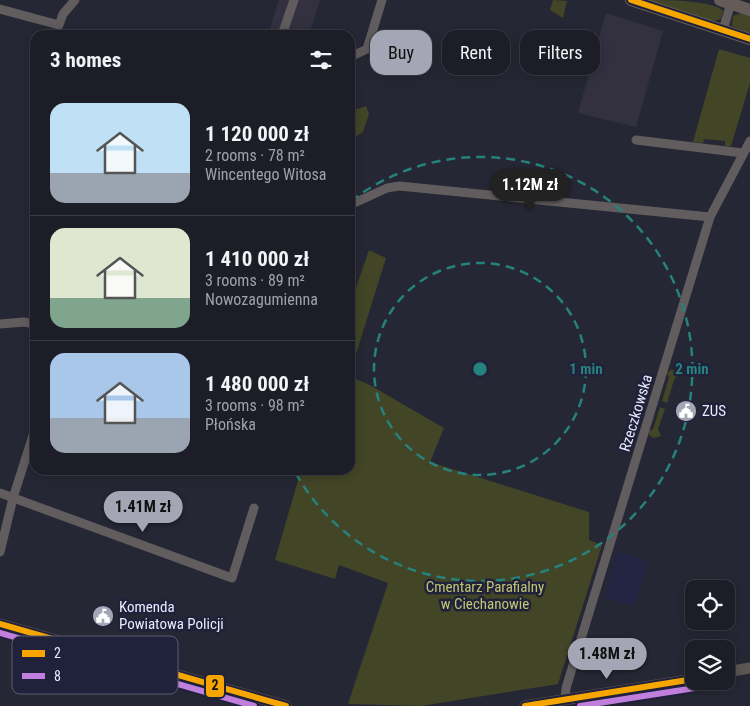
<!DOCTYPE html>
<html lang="en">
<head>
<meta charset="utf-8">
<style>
	body { margin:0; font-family:"Roboto Condensed",sans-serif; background:#25262f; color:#f1f3f6; height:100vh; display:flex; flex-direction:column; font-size:19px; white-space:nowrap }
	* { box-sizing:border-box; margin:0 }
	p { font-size:16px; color:#a0a2a7 }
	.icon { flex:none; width:28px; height:28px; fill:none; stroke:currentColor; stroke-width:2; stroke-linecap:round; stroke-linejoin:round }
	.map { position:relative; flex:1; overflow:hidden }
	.sheet { position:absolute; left:30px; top:30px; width:325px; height:445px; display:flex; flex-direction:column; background:#1c1d27; border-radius:15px; box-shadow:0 2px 12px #0003,0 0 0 1px #3a3b44 }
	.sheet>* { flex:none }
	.banner { position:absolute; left:370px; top:30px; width:305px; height:45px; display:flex; gap:10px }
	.controls { position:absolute; left:685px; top:580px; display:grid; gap:10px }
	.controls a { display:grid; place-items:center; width:50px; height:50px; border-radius:10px; background:#1c1d27; box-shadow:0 2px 12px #0003,0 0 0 1px #3a3b44; font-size:25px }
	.price { position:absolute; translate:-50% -42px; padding:0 11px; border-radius:18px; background:#a4a6b5; color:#111; font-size:16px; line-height:32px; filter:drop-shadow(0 1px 2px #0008) }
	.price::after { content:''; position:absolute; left:50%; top:30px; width:15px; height:11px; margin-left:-8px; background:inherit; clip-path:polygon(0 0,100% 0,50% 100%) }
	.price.on { background:#222; color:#fff }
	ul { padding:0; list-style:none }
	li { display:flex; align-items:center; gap:15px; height:125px; padding:0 20px }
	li+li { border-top:1px solid #3a3b44 }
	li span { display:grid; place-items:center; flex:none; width:140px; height:100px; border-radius:15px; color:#555 }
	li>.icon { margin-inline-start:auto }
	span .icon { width:60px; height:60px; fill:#fffc; stroke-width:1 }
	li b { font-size:21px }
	h2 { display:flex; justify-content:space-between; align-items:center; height:60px; padding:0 20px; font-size:21px }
	.tag { padding:0 18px; border-radius:15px; background:#1c1d27; box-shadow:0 2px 12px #0003,0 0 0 1px #3a3b44; font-size:18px; line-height:45px }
	.tag.on { background:#a4a6b5; color:#111 }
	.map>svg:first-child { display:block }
</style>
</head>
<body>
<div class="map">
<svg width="750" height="706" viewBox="0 0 750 706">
	<rect width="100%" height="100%" fill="#262734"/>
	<path fill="#242542" d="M618,551L648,562L635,606L604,598Z"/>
	<path fill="#333140" d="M279,0H320L309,35H268Z
		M606,13L663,31L636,127L578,113Z"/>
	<path fill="#434527" d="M553,0L567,1L563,18L550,10Z
		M649,0C667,0 712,0 723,11L721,19L714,21Z
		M741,13L750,16V33L732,26L733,16Z
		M719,49L750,58V83L731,146H725V141L704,139L703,143L693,142Z
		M366,106L369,114L363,132L355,137L350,128L352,111Z
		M369,250L386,258L350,373V305Z
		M671,370L676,371L678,375L674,380L667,403L662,401L669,377L667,373Z
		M350,377L368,384L444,428L430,462L589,512V540L602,545L558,684L421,706L348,704L388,583L339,565L335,579L275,560L301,470H350Z
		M660,407L665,409L658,429L661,436L653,438L649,435V431L653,429Z"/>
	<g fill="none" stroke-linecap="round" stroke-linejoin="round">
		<path stroke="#615c5d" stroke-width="9" d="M0,9L59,25L63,14L75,0
			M723,30L731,3
			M282,35L294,0
			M350,57L367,49L382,0
			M636,140L743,153
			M350,205L387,188L399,186L710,217
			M0,324L24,322L35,324
			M0,493L232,578L254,508
			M0,552L13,498L35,429
			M565,700L566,688L710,217L750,141"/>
		<path stroke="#5d5553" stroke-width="11" d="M0,624L286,706
			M726,672L750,668
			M525,706L694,679"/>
		<path stroke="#655c59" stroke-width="12" d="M631,0L750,39
			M720,0L750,10"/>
		<g stroke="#20213a" stroke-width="10">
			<path id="bus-1" d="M631,0L750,39
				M0,624L286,706
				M525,706L694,679"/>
		</g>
		<g stroke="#20213a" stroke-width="10">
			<path id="bus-2" d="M0,633L254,706
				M580,706L695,688"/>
		</g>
		<use href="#bus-1" stroke="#f7a600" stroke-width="6"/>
		<use href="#bus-2" stroke="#c07fdc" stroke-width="6"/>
	</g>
	<g fill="none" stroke="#25827c" stroke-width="2.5" stroke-dasharray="9 6">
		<circle cx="480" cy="369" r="106"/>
		<path d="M351 201A212 212 0 1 1 294 470"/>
	</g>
	<defs>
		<g id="civic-disc" transform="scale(1.125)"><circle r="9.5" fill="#a4a6b5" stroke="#20213a"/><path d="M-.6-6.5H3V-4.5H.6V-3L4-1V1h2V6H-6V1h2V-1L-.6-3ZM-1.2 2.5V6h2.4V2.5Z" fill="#fff"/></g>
	</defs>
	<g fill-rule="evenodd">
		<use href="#civic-disc" x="686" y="411"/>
		<use href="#civic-disc" x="103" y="616"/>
	</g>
	<g text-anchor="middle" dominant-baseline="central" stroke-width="5" stroke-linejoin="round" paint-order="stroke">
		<g font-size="15" fill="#e8eafb" stroke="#20213a" text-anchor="start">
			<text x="702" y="411">ZUS</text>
			<text x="119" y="607">Komenda<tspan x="119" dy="17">Powiatowa Policji</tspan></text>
		</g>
		<g font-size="15" fill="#e8eafb" stroke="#20213a">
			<text transform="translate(636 413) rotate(-73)">Rzeczkowska</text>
		</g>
		<g font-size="15" fill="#c1c571" stroke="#20213a">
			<text x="485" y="587">Cmentarz Parafialny<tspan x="485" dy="17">w Ciechanowie</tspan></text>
		</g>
	</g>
	<rect x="12" y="636" width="166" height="58" rx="8" fill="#20213a" stroke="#5c5d74" stroke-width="1"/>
	<rect x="22" y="650" width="23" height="7" fill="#f7a600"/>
	<rect x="22" y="673" width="23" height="6" fill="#c07fdc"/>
	<g font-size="14" fill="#e8eafb">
		<text x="54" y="658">2</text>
		<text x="54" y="681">8</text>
	</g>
	<circle cx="480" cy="369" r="8" fill="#25827c" stroke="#20213a" stroke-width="2.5"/>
	<g font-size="15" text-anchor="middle" font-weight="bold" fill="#25827c" stroke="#20213a" stroke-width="5" stroke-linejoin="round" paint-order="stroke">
		<text x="586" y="374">1 min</text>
		<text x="692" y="374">2 min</text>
	</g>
	<rect stroke="#20213a" stroke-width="2" x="205" y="674" width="20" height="24" rx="5" fill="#f7a600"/>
	<g font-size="14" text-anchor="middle" font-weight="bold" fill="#111">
		<text x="215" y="690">2</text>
	</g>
</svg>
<div class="controls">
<a><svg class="icon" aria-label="locate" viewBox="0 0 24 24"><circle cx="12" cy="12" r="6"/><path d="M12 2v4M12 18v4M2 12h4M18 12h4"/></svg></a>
<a><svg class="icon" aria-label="layers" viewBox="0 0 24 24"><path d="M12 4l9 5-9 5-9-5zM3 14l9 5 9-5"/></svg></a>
</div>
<b class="price on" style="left:530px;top:211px">1.12M zł</b>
<b class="price" style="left:143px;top:533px">1.41M zł</b>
<b class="price" style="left:607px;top:680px">1.48M zł</b>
<div class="banner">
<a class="tag on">Buy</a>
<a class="tag">Rent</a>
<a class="tag">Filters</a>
</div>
<section class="sheet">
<h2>3 homes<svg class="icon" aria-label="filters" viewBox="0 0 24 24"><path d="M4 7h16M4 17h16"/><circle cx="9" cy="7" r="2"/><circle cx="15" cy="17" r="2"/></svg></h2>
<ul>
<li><span style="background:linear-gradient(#bfe0f5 70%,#9aa5b1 0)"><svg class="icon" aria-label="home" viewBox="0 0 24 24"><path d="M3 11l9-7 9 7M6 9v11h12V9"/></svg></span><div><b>1 120 000 zł</b><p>2 rooms · 78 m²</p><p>Wincentego Witosa</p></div></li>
<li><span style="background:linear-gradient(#dfe7d0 70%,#7fa58c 0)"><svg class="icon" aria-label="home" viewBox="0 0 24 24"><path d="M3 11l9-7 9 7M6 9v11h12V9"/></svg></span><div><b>1 410 000 zł</b><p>3 rooms · 89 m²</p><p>Nowozagumienna</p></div></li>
<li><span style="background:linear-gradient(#a9c7e8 65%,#9aa5b1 0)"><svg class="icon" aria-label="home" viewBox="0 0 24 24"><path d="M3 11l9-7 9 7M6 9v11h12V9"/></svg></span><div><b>1 480 000 zł</b><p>3 rooms · 98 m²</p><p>Płońska</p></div></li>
</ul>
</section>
</div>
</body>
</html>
